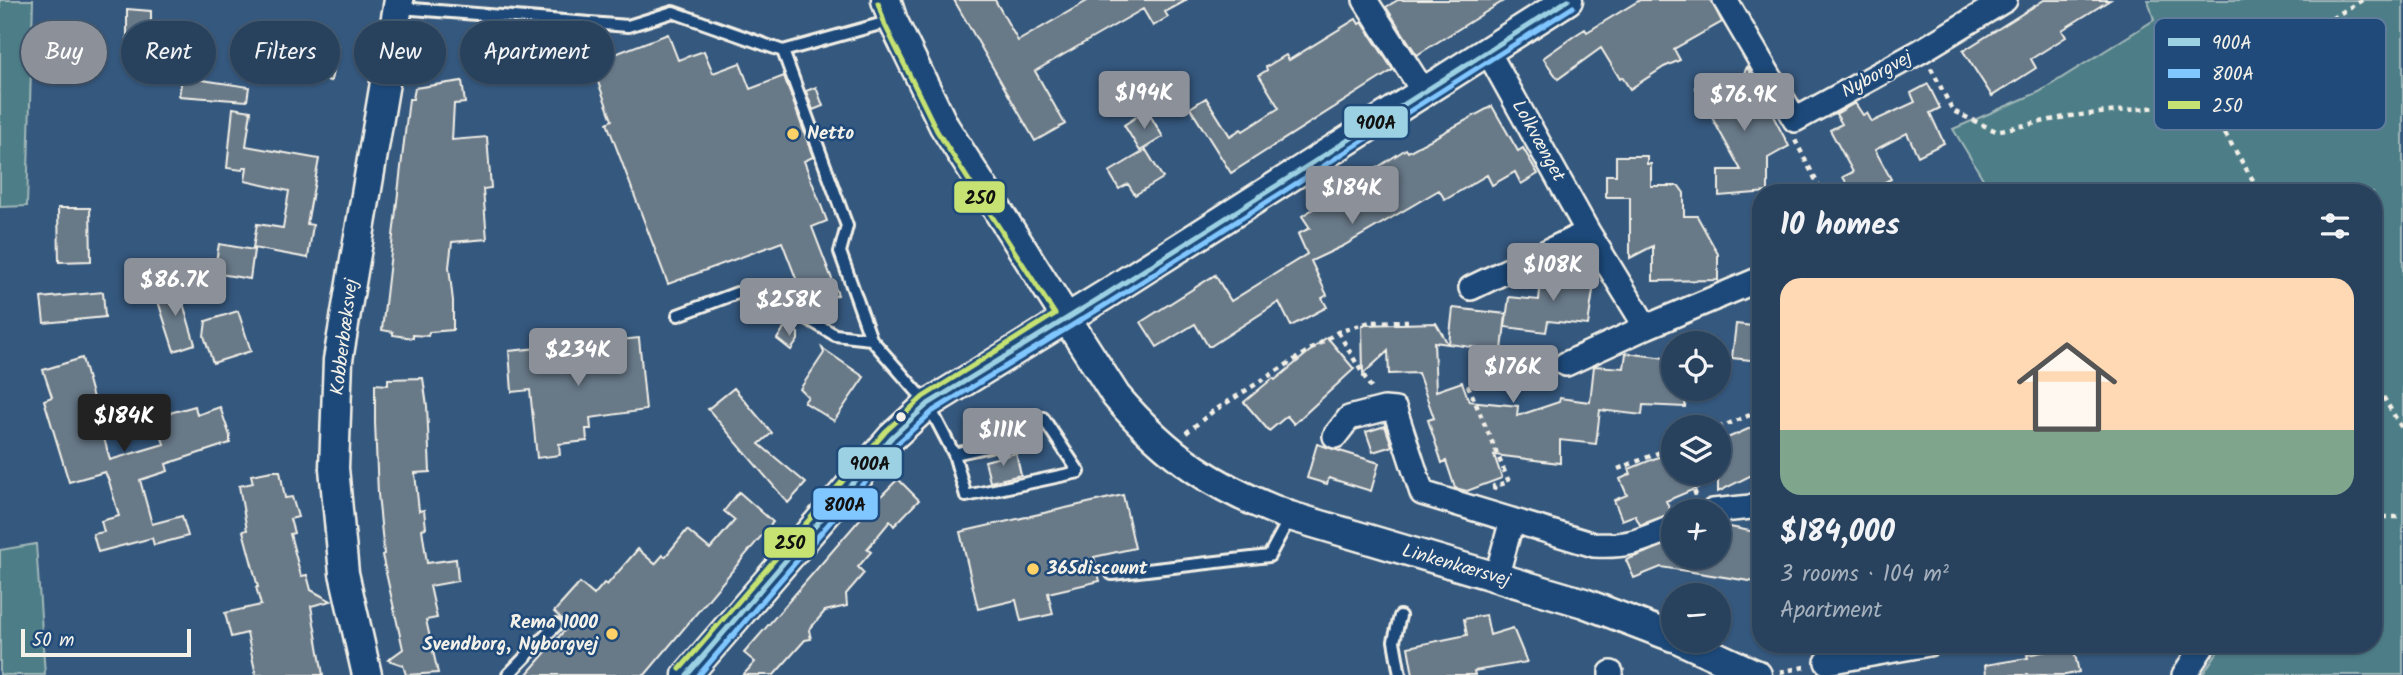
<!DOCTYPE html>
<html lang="en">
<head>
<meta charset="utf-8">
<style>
	body { margin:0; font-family:Kalam,sans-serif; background:#304964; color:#f1f3f6; height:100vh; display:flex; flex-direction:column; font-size:26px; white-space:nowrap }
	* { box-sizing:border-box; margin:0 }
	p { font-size:23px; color:#a5b0bc }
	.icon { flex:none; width:38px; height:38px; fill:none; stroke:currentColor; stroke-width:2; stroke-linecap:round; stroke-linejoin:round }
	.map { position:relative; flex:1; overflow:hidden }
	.side { position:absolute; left:1752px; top:184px; width:630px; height:469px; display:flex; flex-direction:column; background:#28425e; border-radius:28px; box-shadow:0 2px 5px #0004,0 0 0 2px #445b73 }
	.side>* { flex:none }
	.hud { position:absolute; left:21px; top:21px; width:665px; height:63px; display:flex; gap:14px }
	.controls { position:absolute; left:1661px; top:331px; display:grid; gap:14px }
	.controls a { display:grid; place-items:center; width:70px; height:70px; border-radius:50%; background:#28425e; box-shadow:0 2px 5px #0004,0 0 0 2px #445b73; font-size:35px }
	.scale { position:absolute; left:21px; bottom:18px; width:170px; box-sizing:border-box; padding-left:7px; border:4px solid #f4f1e8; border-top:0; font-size:19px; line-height:24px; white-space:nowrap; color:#f4f1e8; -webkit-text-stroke:5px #1f4a7a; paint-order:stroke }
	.price { position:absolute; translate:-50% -60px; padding:0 16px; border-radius:7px; background:#8c9099; color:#fff; font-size:23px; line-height:46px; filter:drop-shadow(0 2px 4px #0008) }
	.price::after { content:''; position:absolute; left:50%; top:42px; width:21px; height:16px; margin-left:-10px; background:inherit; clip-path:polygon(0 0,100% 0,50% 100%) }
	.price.active { background:#222; color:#fff }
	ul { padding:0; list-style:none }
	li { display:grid; align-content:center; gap:14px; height:371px; padding:0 28px }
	li span { display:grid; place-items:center; height:217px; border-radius:21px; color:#555 }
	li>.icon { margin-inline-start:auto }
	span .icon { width:126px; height:126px; fill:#fffc; stroke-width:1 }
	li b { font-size:30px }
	h2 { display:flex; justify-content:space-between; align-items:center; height:84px; padding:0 28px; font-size:30px }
	.pill { padding:0 24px; border-radius:32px; background:#28425e; box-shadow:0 2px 5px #0004,0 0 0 2px #445b73; font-size:24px; line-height:63px }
	.pill.active { background:#8c9099; color:#fff }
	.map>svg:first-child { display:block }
</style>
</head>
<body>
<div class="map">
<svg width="2403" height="675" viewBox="0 0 2403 675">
	<rect width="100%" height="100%" fill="#35587e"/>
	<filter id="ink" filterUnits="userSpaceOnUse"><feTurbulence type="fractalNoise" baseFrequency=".0143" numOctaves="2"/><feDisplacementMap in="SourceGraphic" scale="14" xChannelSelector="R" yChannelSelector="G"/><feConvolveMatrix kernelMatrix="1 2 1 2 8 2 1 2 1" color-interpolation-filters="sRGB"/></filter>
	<g filter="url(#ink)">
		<path fill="#4e7e88" stroke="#a1b8b8" stroke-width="2" d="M0,0H33L27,206L0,207Z
			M2148,0H2403V675H2202L2223,644H2373V192H1991L1953,129L2039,92L2154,20Z
			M36,544L45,675H0V550Z"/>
		<path fill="#687988" stroke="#f4f1e8" stroke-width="2" d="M954,0H995L1018,41L1089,0H1187L1165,12L1168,17L1153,26L1143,9L1035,71L1065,124L1035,141Z
			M1398,0H1505L1417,55L1386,7Z
			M1640,0H1711L1722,22L1674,49L1680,60L1664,67L1630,89L1622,77L1620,79L1601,48L1558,79L1543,58L1577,34L1585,29L1587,32Z
			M2044,0H2110L2062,30L2066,37L2031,59L2036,68L1992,96L1963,51Z
			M127,9L151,11V55L127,56Z
			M1356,19L1359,24L1362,22L1393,70L1231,173L1190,108L1206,98L1230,136L1241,129L1243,131L1279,108L1259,75L1267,70L1266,67L1286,55L1289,60Z
			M668,34L678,60L704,51L713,73L740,63L750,89L784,76L813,157L804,161L827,221L812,227L838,295L807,307L782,242L668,284L607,123L612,120L591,63Z
			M283,35L338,45L331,81L276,71Z
			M1747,67L1789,146L1768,158V192L1719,196V170H1741L1695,87L1719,74L1732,98Z
			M182,77L249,87L247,101L179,96Z
			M462,81L465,103L454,104L452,140L487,137L491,188L483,189L487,239L452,242L449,267L453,301V330L429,332L428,336L413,335V338L393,335V332L382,330L409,99H413L415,88Z
			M1928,84L1940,108L1930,113L1944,143L1918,156L1907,133L1875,150L1891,179L1866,192H1852L1843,177L1853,172L1830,130L1842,124L1836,114L1855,103L1863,115L1867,113L1872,122L1915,102L1911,93Z
			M816,87L823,106L813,110L806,91Z
			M1492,106L1518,151L1523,148L1538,174L1521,184L1515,172L1492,185L1487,175L1445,200L1439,190L1343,246L1311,261L1327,295L1322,298L1327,307L1291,326L1279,302L1211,346H1208L1195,324L1157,347L1141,322L1215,275L1231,301L1307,254L1298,234L1310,228L1302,216L1406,149L1408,152Z
			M233,108L251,111L246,146L319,159L307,224L313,225L308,258L253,248L257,224L283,228L289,191L245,181L247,167H243L242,170L227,168Z
			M1147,110L1163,137L1140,151L1124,125Z
			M1146,150L1163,178L1135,195L1128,184L1119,189L1109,172Z
			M1616,156H1647V164H1651V186H1679L1684,193V216H1697L1718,254V280L1653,281V246L1630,258V197H1606V175H1616Z
			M58,208H90L91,261L59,262Z
			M219,244L254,250L250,279L214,273Z
			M1542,271L1595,277L1588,325L1548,321L1546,332L1505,327L1509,297L1539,300Z
			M178,286L195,344L174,351L155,292Z
			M103,292L105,317L44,323L41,298Z
			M1453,308L1506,314L1502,350H1496L1495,361L1478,359L1479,348L1449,344Z
			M238,311L251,351L213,363L204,336L206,321Z
			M1436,323L1448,344L1434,342L1436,391L1462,382L1469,401L1518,406L1517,416L1559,402L1560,398L1590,402L1594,366L1624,368L1626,353L1673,359V388H1687L1685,407L1643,405L1642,415L1600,410L1596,444L1560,440V463L1494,455L1502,478L1467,491L1455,488L1446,461L1442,463L1428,420L1434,418L1418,373L1389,374L1388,351L1363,374L1362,325Z
			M1736,324L1760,327V361L1732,358Z
			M784,328H791L798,333V340L791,350L777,339Z
			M1327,337L1354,369L1294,424L1287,416L1269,431L1244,402L1273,378L1275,380Z
			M639,338L646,410L590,418L591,429H586L587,441L559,444L560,455L537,458L530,390L512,392L509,351Z
			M822,348L864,377L834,421L804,402L808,397L800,389L824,353Z
			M82,358L110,460L164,444L155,417L195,406L197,415L220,407L230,436V443L166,464L168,471L140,480L152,524L182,516L188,536L154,545L152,538L98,552L93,534L104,532L101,521L119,516L109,481L105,472L69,482L44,400L52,397L43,370Z
			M423,378L427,406L430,472L415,473L419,511L424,510L426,528L422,529L427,563L456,559L458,581L430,586L437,618L426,620L438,673L406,675L403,665L388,660L403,649L382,555L384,554L378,494L375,423V384L388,385V379Z
			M734,388L772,433L759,444L806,483L788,503L708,409Z
			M1760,424V471L1718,492V479L1666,501L1672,513L1640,525L1635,515L1622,520L1614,500L1627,495L1620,479L1631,474L1629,469L1673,451V472H1718V442Z
			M1385,426L1392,446L1373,452L1366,432Z
			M1317,444L1379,463L1371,491L1329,478L1327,484L1307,478Z
			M1016,453L1021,475L990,482L985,461Z
			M272,471H280L285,498L292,497L298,517L290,519L294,533L290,534L301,576L307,575L311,590L331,601L311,606L323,675H256L247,633L231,637L225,613L261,605L256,587H258L243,531L247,530L239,486L253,483L251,475Z
			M898,479L919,500L894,526L890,521L867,549L871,552L858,567L864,573L846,594L847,606L825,611L809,630L811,639L805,640L774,675H743L755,662L744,653L873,504Z
			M739,492L773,522L645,675H526L569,625L554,612L580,583L594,595L604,583L607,585L638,549L655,564L663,555L665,557L687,530L710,549L735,520L724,511Z
			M1123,495L1135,548L1094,557L1100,581L1048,593L1053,614L1021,621L1016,600L978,609L960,532Z
			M1730,527L1760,533V564L1756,582L1661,567L1634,578L1626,560L1673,542V556H1718V538L1728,539Z
			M1486,615L1490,635L1513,628L1527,662L1474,671L1475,675H1413L1408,647L1467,635L1464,619Z
			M2073,646L2079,672L2066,675H1986L1985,665L2028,658L2027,655Z"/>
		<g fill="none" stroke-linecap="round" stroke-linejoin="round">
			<g stroke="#f4f1e8" stroke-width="16">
				<path id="service" d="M400,8L628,26L673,12L783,51L891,21
					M783,51L847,226L840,252L871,339L928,404L954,454L990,446L1043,418L1079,472L966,496L954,454
					M678,315L737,293L758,292L773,298L835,335L871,339
					M1112,574L1269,556L1289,519
					M508,675L556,625
					M1400,675L1394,641L1400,616"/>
			</g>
			<g stroke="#f4f1e8" stroke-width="28">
				<path id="minor" d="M1365,0L1423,91
					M1725,0L1795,120L1921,51L2005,0
					M1487,50L1588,232L1646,327L1760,279
					M1471,288L1588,232
					M1566,364L1646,327
					M1335,436L1349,418L1384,409L1395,410L1422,493L1594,545C1629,547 1642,540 1673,527
					M1713,511L1751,507L1760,503
					M1496,578L1512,520
					M1827,662L1929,644
					M1611,673V675
					M2184,675L2204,644"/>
			</g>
			<g stroke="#f4f1e8" stroke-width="33">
				<path id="tertiary" d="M886,0L893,21L944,126L1116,396C1169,458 1215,488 1290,516L1584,603L1673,637
					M1681,640L1757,675
					M367,675L344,573L334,468L338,360L399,0
					M687,675L892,437L928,404L1105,295L1568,0"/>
			</g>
			<path stroke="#f4f1e8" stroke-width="4.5" stroke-dasharray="5 5" stroke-linecap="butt" d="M2264,60L2362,0
				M1931,68L1953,111L1996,131L2070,116L2169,106L2211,110L2260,192
				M2211,110L2225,81L2264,60L2271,80
				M1795,140L1822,192
				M1338,332L1373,391
				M2373,380L2403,430
				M1468,385L1509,482L1494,486L1495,494
				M1718,428L1760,411
				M1186,433L1212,412L1338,332L1370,322L1408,321
				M1618,469L1673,447
				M1687,472L1697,498
				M2373,517H2403
				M1780,672L1809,666"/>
			<use href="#service" stroke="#1f4a7a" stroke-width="10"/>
			<use href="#minor" stroke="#1f4a7a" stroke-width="23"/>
			<use href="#tertiary" stroke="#1f4a7a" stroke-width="28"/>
			<g stroke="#1f4a7a" stroke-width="10">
				<path id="bus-1" d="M687,675L892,437L928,404L1105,295L1568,0"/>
			</g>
			<g stroke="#1f4a7a" stroke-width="10">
				<path id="bus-2" d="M699,675L898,443L933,411L1110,302L1573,7"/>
			</g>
			<g stroke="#1f4a7a" stroke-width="10">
				<path id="bus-3" d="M680,669L886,431L923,397L1055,314L937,131L885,25L878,3"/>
			</g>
			<use href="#bus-1" stroke="#9bd1e3" stroke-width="5"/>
			<use href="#bus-2" stroke="#80c6ff" stroke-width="5"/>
			<use href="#bus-3" stroke="#c5e272" stroke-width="5"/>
		</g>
	</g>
	<g fill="#ffd166" stroke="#1f4a7a" stroke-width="2.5">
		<circle cx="793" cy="134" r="7"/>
		<circle cx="1033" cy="569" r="7"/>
		<circle cx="612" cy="634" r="7"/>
	</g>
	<circle fill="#f4f1e8" stroke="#1f4a7a" stroke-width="2.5" cx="901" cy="417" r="6"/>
	<g text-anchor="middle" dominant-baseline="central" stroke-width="5" stroke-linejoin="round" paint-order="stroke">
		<g font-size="19" fill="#f4f1e8" stroke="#1f4a7a">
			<text transform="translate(1877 75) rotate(-29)">Nyborgvej</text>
			<text transform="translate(1538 141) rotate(61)">Lolkvænget</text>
			<text transform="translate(345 337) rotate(-83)">Kobberbæksvej</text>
			<text transform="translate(1456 566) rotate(16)">Linkenkærsvej</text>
		</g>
		<g font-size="19" font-weight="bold" fill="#f4f1e8" stroke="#1f4a7a" text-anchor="start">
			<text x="807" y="134">Netto</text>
			<text x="1047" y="569">365discount</text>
			<text x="598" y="623" text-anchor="end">Rema 1000<tspan x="598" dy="22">Svendborg, Nyborgvej</tspan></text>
		</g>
	</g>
	<rect x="2154" y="18" width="232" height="112" rx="10" fill="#1f4a7a" stroke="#5f7c9b" stroke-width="2"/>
	<rect x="2168" y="38" width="32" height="8" fill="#9bd1e3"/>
	<rect x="2168" y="69" width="32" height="9" fill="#80c6ff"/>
	<rect x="2168" y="101" width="32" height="8" fill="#c5e272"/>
	<g font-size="19" fill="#f4f1e8">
		<text x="2212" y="49">900A</text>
		<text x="2212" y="80">800A</text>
		<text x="2212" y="112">250</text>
	</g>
	<g stroke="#1f4a7a" stroke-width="2.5">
		<rect x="1343" y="105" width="66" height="34" rx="7" fill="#9bd1e3"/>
		<rect x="953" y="180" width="53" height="34" rx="7" fill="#c5e272"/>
		<rect x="837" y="446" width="66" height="34" rx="7" fill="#9bd1e3"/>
		<rect x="812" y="487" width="67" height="34" rx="7" fill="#80c6ff"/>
		<rect x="763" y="526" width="53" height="33" rx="7" fill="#c5e272"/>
	</g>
	<g font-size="19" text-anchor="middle" font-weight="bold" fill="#111">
		<text x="1376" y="129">900A</text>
		<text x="980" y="204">250</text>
		<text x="870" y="470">900A</text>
		<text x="845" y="511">800A</text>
		<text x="790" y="549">250</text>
	</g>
</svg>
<div class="controls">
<a><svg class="icon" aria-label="locate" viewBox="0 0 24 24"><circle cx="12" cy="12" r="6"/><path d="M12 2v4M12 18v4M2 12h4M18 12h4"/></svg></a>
<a><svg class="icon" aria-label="layers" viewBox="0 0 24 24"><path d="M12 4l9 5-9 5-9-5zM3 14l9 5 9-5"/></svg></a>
<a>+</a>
<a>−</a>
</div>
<div class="scale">50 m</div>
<b class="price" style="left:1144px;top:131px">$194K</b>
<b class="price" style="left:1744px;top:133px">$76.9K</b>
<b class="price" style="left:1352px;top:226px">$184K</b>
<b class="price" style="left:1553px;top:303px">$108K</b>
<b class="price" style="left:175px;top:318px">$86.7K</b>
<b class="price" style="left:789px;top:338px">$258K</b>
<b class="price" style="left:578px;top:388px">$234K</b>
<b class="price" style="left:1513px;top:405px">$176K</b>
<b class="price active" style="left:124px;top:454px">$184K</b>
<b class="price" style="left:1003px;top:468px">$111K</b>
<div class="hud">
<a class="pill active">Buy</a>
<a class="pill">Rent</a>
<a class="pill">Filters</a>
<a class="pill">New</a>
<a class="pill">Apartment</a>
</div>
<section class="side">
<h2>10 homes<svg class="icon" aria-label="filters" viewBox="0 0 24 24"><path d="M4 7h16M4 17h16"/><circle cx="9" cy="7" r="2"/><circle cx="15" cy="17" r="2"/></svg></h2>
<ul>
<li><span style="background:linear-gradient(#ffd9b3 70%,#7fa58c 0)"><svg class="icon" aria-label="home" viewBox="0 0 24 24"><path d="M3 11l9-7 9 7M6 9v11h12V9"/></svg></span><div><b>$184,000</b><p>3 rooms · 104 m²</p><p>Apartment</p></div></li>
</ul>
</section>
</div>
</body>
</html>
